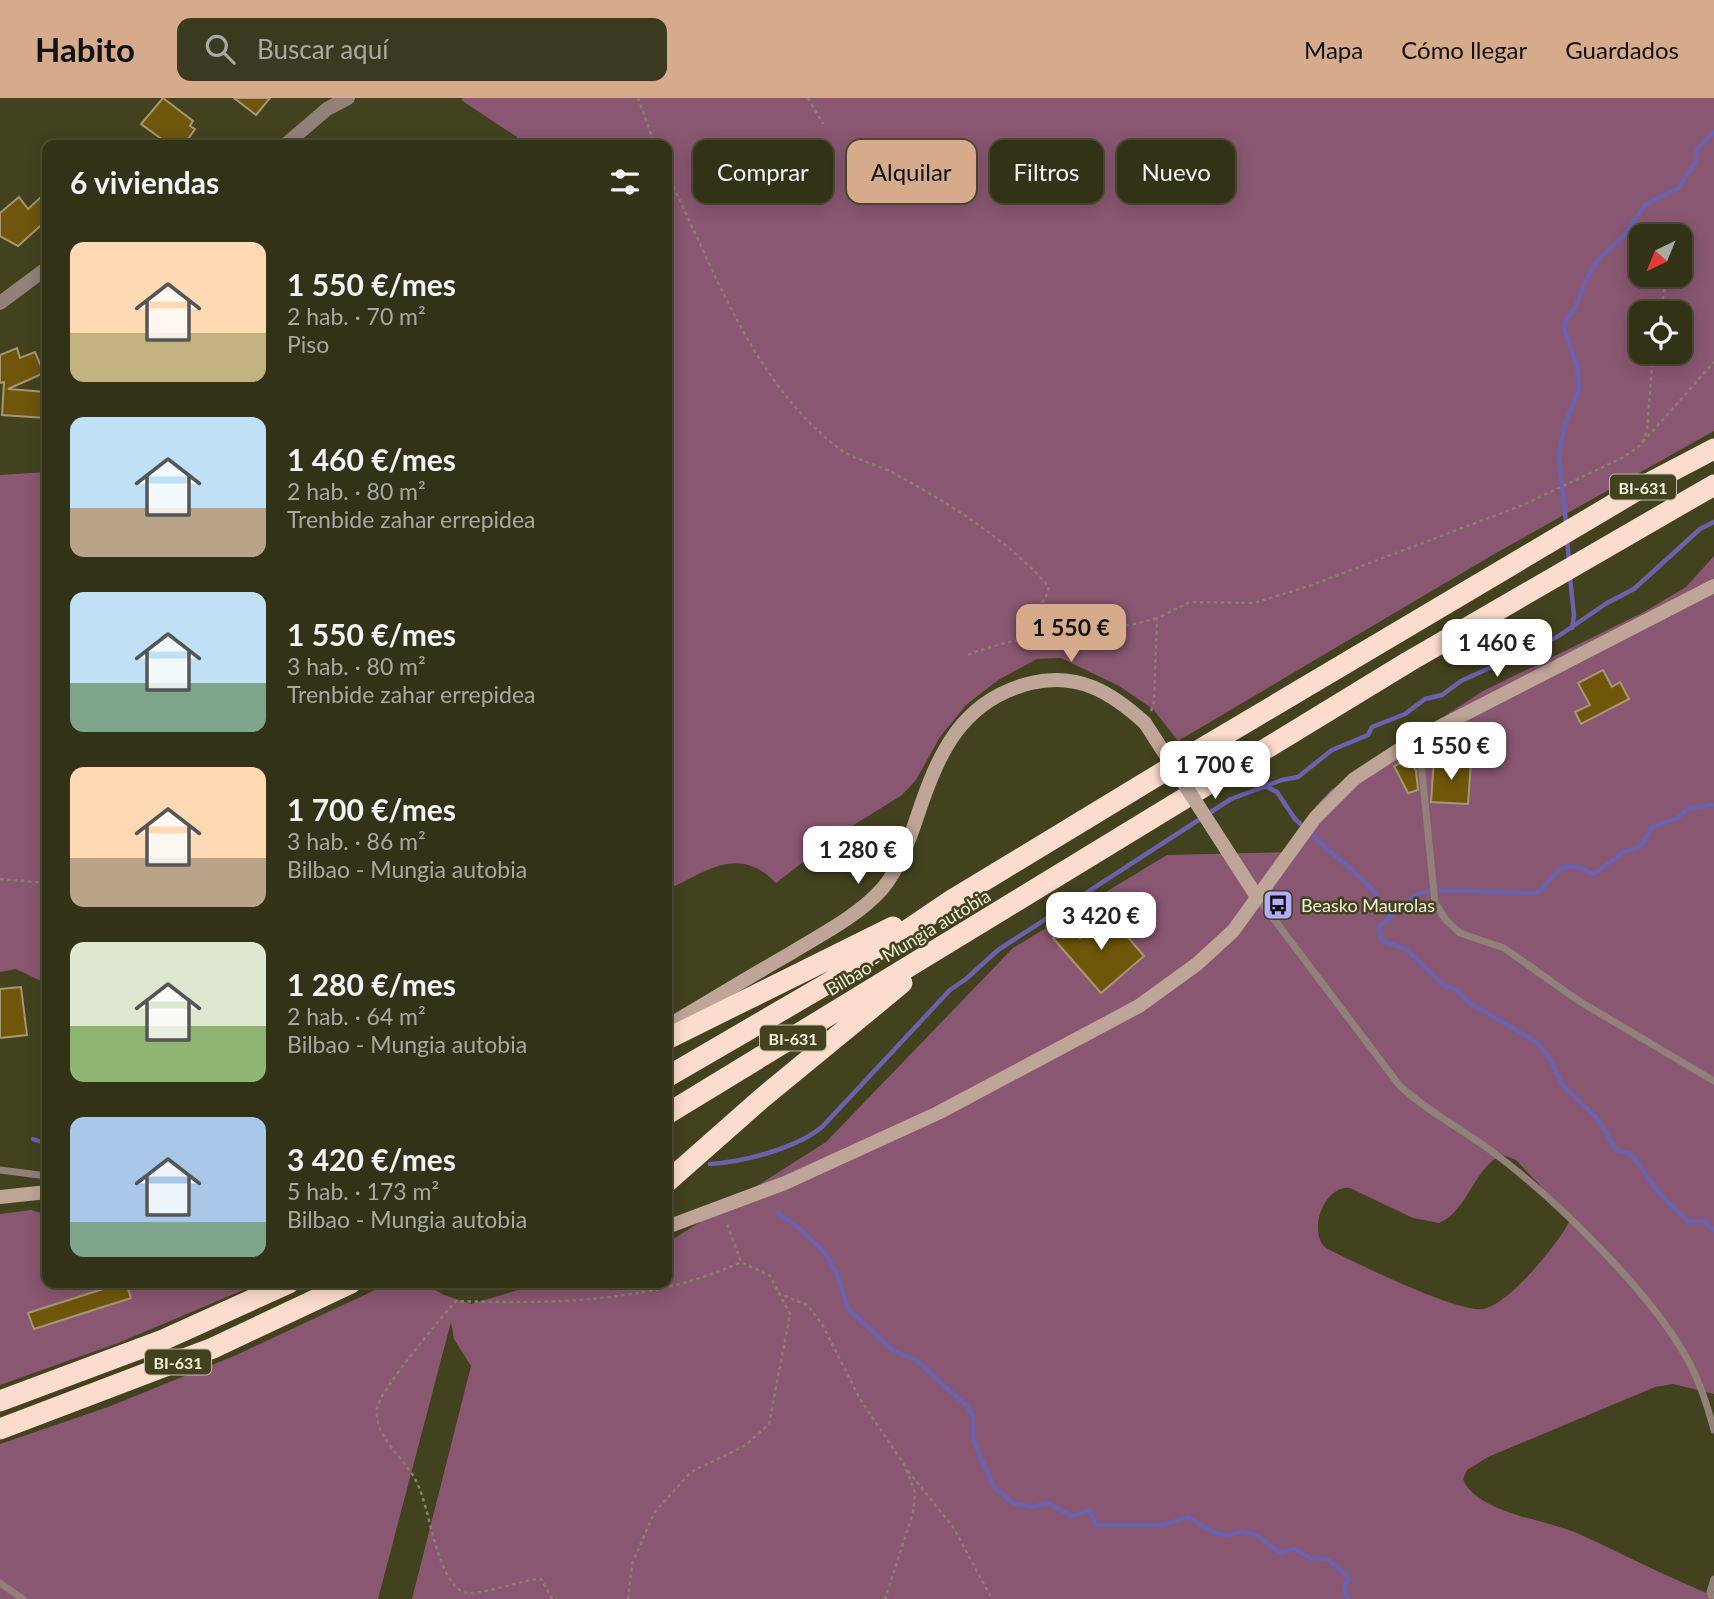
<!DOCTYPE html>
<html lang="es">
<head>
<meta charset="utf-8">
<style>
	body { margin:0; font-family:Lato,sans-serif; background:#3a3a20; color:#f1f3f6; height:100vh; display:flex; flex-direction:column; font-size:26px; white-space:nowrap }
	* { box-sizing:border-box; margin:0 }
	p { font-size:23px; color:#a8aaa1 }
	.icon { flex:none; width:38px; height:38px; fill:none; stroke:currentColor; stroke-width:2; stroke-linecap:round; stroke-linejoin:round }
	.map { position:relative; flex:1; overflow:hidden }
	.panel { position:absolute; left:42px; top:42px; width:630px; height:1148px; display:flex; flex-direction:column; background:#323217; border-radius:14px; box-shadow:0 4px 18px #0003,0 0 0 2px #4d4d36 }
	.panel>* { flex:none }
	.hud { position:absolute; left:693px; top:42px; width:665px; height:63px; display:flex; gap:14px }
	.needle { width:46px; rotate:223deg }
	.buttons { position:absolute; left:1629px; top:126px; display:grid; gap:14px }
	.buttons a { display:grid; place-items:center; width:63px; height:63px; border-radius:14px; background:#323217; box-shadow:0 4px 18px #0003,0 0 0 2px #4d4d36; font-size:35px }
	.price { position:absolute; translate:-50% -60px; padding:0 16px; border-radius:14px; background:#fff; color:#222; font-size:23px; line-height:46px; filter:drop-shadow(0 2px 4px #0008) }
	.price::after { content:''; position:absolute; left:50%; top:42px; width:21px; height:16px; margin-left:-10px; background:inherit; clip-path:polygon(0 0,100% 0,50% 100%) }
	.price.selected { background:#d6ab8b; color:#111 }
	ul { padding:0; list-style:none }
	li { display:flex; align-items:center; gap:21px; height:175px; padding:0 28px }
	li span { display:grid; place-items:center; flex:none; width:196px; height:140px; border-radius:14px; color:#555 }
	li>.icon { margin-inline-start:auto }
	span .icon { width:84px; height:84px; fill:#fffc; stroke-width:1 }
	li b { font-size:30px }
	h2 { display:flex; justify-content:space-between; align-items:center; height:84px; padding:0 28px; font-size:30px }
	.tag { padding:0 24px; border-radius:14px; background:#323217; box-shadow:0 4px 18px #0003,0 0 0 2px #4d4d36; font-size:24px; line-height:63px }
	.tag.selected { background:#d6ab8b; color:#111 }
	header { display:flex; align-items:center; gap:42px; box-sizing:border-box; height:98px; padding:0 35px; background:#d6ab8b; color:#111 }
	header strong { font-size:33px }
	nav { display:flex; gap:38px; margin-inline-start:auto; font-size:24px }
	.search { width:490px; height:63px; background:#3a3a20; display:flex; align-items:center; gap:18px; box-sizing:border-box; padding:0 24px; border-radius:14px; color:#a8aaa1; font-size:26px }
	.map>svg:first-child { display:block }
</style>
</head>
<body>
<header>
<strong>Habito</strong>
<div class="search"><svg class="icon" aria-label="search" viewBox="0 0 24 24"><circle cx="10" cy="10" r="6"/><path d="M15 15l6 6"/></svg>Buscar aquí</div>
<nav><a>Mapa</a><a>Cómo llegar</a><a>Guardados</a></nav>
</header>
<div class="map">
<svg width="1714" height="1501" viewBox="0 0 1714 1501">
	<rect width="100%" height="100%" fill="#43421f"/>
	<path fill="#895771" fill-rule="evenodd" d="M463,0H1714V333L1496,455L1178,643L1153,611L1119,588L1061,560L1037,561L998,582L966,607L940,639L916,682L902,697L841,735L776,785C738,746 706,774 667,792V47H516L517,39L461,2ZM1642,138H1680V177H1642ZM1642,215H1680V254H1642Z
		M47,374V886L16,871L0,874V377Z
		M1714,458V1296L1673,1286L1655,1289L1488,1359L1467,1372L1463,1381C1476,1415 1547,1422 1577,1435C1623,1456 1667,1479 1714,1498V1501H412L471,1268L454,1241L451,1224L378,1501H0V1346L108,1309L234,1258L390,1185H423L444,1197L471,1206L542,1185H667V1145L826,1044L1013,850L1167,757L1295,754L1316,708L1331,692L1483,593L1644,514L1686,489ZM1502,1057L1516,1062L1571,1120C1561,1143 1507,1209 1482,1211C1455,1214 1354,1164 1326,1150C1307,1134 1324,1087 1350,1090L1413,1120L1439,1125C1469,1112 1473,1070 1502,1057Z
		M31,1112L47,1117V1185H260L118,1245L0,1287V1116Z"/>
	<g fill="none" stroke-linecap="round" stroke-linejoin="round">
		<path stroke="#6b62ad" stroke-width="4.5" d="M1566,425L1559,358L1565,326L1579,291L1577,268L1564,230L1565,223L1575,210L1585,184L1599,160L1622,140L1645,107L1678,90L1695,65L1697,52L1714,34
			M1567,441L1569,463
			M1570,479L1574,518L1572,530
			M1267,689L1277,694L1295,721L1372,791L1389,821
			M1714,707L1689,710L1677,720L1652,729L1640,749L1625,753L1594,776C1588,775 1584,771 1578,769C1553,763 1552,790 1535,795L1429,792L1414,798L1379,829L1382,843L1406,851L1443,887L1457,892L1468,904L1538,945L1550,961L1562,986L1598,1021L1616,1052L1631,1056L1662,1099L1689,1124L1703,1123L1714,1132
			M33,1041L47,1046
			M710,1066C743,1064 798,1050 823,1028L950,892L966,881L998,852L1231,701L1282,682L1298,679L1332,652L1368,637L1372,629L1405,616L1425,601L1442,597L1461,583L1557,539L1607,505L1634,491L1700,431L1714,424
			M778,1115L800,1131L825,1155L837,1176L848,1211L893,1252L916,1262L968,1309L973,1320V1341L993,1388L1013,1405L1032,1409L1047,1405L1072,1418L1089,1412L1096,1427H1163L1188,1419C1204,1428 1223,1445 1241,1433L1256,1437L1281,1455L1294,1451L1311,1460L1327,1461L1349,1480L1344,1490L1348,1501"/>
	</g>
	<path fill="#70560b" stroke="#a69773" stroke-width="2" d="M163,0L193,23L190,28L195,31L184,47H170L141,26Z
		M234,0H270L256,17Z
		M19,99L28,111L41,99L47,110V122L18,148L0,138V115Z
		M17,250L20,260L35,254L44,275L8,291L46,294L45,320L2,317L4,284L0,285V257Z
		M1603,572L1612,589L1620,584L1629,601L1581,626L1575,614L1590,607L1578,585Z
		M1410,661L1416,673L1418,692L1408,695L1394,668Z
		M1434,661L1471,663L1468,706L1431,704Z
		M1108,816L1144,858L1101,895L1053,840L1068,827L1080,840Z
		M21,889L27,937L0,940V891Z
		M122,1185H126L131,1200L34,1231L28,1215Z"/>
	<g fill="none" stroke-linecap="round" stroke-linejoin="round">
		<path stroke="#858467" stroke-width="2.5" stroke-dasharray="3.5 3.5" stroke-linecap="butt" d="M638,0L655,47
			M808,0L823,26
			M667,76C714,170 751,282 837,349C853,362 877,366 895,376C947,404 1011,444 1049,489L1046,499L1016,541
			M1660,215L1667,179
			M1643,344L1714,264
			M968,557C1030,531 1095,539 1157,520
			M1151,613L1154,604L1157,520L1190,504L1254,505L1309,488L1523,407L1622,360L1641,347L1647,333L1653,254
			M0,781L47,785
			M778,1195L807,1207L822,1226L860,1301L905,1368L915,1395L913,1415L885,1501
			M908,1373L953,1429L992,1501
			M552,1501L541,1481C523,1481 475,1500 463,1494C435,1479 431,1411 416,1383C404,1358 374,1341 377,1310C379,1294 442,1218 456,1203C552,1206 652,1205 741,1164
			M628,1501L632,1466L654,1415L691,1374L746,1347L769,1326L790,1216L770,1178L741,1164L726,1123"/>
		<path stroke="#928179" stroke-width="7" d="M1414,643L1421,664L1435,805L1446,822L1460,835L1504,850L1579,903L1714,983
			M1258,800L1399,987C1427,1013 1460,1030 1490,1052C1554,1099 1654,1197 1690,1266C1701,1287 1708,1310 1714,1332
			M0,1072L47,1078
			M0,1485L23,1501
			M1713,1501L1710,1494L1714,1481"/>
		<path stroke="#928179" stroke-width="14" d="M285,47L327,11L348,0
			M0,205L47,170"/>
		<path stroke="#bfa598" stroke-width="14" d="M667,928C708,904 749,879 791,855C822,836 858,818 882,791C899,771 909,743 917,719C938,656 961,602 1031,585C1078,574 1111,594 1145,625
			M0,1099L47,1094
			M667,1129L785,1085L938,1015L1139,908L1197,866L1233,833L1315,720L1354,681L1414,642L1714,488"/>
		<path stroke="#fcdccc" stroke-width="21" d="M667,941L893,829
			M667,979L832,883L952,802L1201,651L1651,384L1714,351
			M667,1016L1408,564L1714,387
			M667,1084L761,1001L902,885
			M0,1303L163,1242L289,1185
			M0,1331L213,1250L351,1185"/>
		<path stroke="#bfa598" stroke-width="14" d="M1145,625L1257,799"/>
	</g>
	<defs>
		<g id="bus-square" transform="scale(1.575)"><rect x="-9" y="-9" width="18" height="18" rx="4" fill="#b3adf9" stroke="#43421f"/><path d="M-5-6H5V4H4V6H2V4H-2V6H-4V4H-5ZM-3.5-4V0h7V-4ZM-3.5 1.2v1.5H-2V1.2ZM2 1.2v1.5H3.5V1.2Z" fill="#111"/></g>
	</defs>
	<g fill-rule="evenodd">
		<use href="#bus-square" x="1278" y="807"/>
	</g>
	<g text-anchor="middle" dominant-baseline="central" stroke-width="5" stroke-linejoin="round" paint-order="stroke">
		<g fill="#43421f" stroke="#bebda5" stroke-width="2">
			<rect x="1610" y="376.5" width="66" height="25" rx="5"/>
			<rect x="760" y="927.5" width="66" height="25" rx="5"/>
			<rect x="145" y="1251.5" width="66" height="25" rx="5"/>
		</g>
		<g font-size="16" font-weight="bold" fill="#f2f2de">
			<text x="1643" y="389">BI-631</text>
			<text x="793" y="940">BI-631</text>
			<text x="178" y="1264">BI-631</text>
		</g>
		<g font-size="18" fill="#f2f2de" stroke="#43421f" text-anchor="start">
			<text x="1301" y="807">Beasko Maurolas</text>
		</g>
		<g font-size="18" fill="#f2f2de" stroke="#43421f">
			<text transform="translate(908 844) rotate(-31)">Bilbao - Mungia autobia</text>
		</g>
	</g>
</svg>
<div class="buttons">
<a><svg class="needle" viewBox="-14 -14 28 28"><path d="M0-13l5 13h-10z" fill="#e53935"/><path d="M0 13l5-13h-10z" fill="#a8aaa1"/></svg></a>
<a><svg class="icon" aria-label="locate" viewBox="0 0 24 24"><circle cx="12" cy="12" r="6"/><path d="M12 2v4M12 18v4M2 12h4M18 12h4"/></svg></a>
</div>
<b class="price selected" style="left:1071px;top:566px">1 550 €</b>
<b class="price" style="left:1497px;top:581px">1 460 €</b>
<b class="price" style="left:1451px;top:684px">1 550 €</b>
<b class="price" style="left:1215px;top:703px">1 700 €</b>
<b class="price" style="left:858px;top:788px">1 280 €</b>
<b class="price" style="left:1101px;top:854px">3 420 €</b>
<div class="hud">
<a class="tag">Comprar</a>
<a class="tag selected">Alquilar</a>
<a class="tag">Filtros</a>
<a class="tag">Nuevo</a>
</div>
<section class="panel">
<h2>6 viviendas<svg class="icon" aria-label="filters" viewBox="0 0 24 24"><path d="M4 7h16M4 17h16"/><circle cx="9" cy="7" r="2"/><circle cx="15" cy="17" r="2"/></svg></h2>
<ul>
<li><span style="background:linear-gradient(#ffd9b3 65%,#c2b280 0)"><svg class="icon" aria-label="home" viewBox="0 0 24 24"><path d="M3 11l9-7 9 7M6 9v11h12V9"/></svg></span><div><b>1 550 €/mes</b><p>2 hab. · 70 m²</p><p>Piso</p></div></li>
<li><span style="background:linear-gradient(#bfe0f5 65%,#b9a48a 0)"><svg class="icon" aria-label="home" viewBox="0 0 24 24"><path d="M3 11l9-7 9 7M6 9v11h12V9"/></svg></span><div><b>1 460 €/mes</b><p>2 hab. · 80 m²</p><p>Trenbide zahar errepidea</p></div></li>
<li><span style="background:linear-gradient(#bfe0f5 65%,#7fa58c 0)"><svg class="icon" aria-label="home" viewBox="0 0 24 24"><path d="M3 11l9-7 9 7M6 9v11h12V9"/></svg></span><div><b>1 550 €/mes</b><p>3 hab. · 80 m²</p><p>Trenbide zahar errepidea</p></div></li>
<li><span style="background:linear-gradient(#ffd9b3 65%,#b9a48a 0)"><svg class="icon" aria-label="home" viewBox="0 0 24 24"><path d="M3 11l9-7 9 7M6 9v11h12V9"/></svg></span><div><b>1 700 €/mes</b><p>3 hab. · 86 m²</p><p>Bilbao - Mungia autobia</p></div></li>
<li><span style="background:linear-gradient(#dfe7d0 60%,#8fb573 0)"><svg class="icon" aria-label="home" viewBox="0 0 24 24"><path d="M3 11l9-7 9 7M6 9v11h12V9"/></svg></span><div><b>1 280 €/mes</b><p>2 hab. · 64 m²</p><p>Bilbao - Mungia autobia</p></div></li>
<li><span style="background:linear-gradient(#a9c7e8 75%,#7fa58c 0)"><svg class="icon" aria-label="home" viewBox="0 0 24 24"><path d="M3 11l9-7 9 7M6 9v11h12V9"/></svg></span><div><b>3 420 €/mes</b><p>5 hab. · 173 m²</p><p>Bilbao - Mungia autobia</p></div></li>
</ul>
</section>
</div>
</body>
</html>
